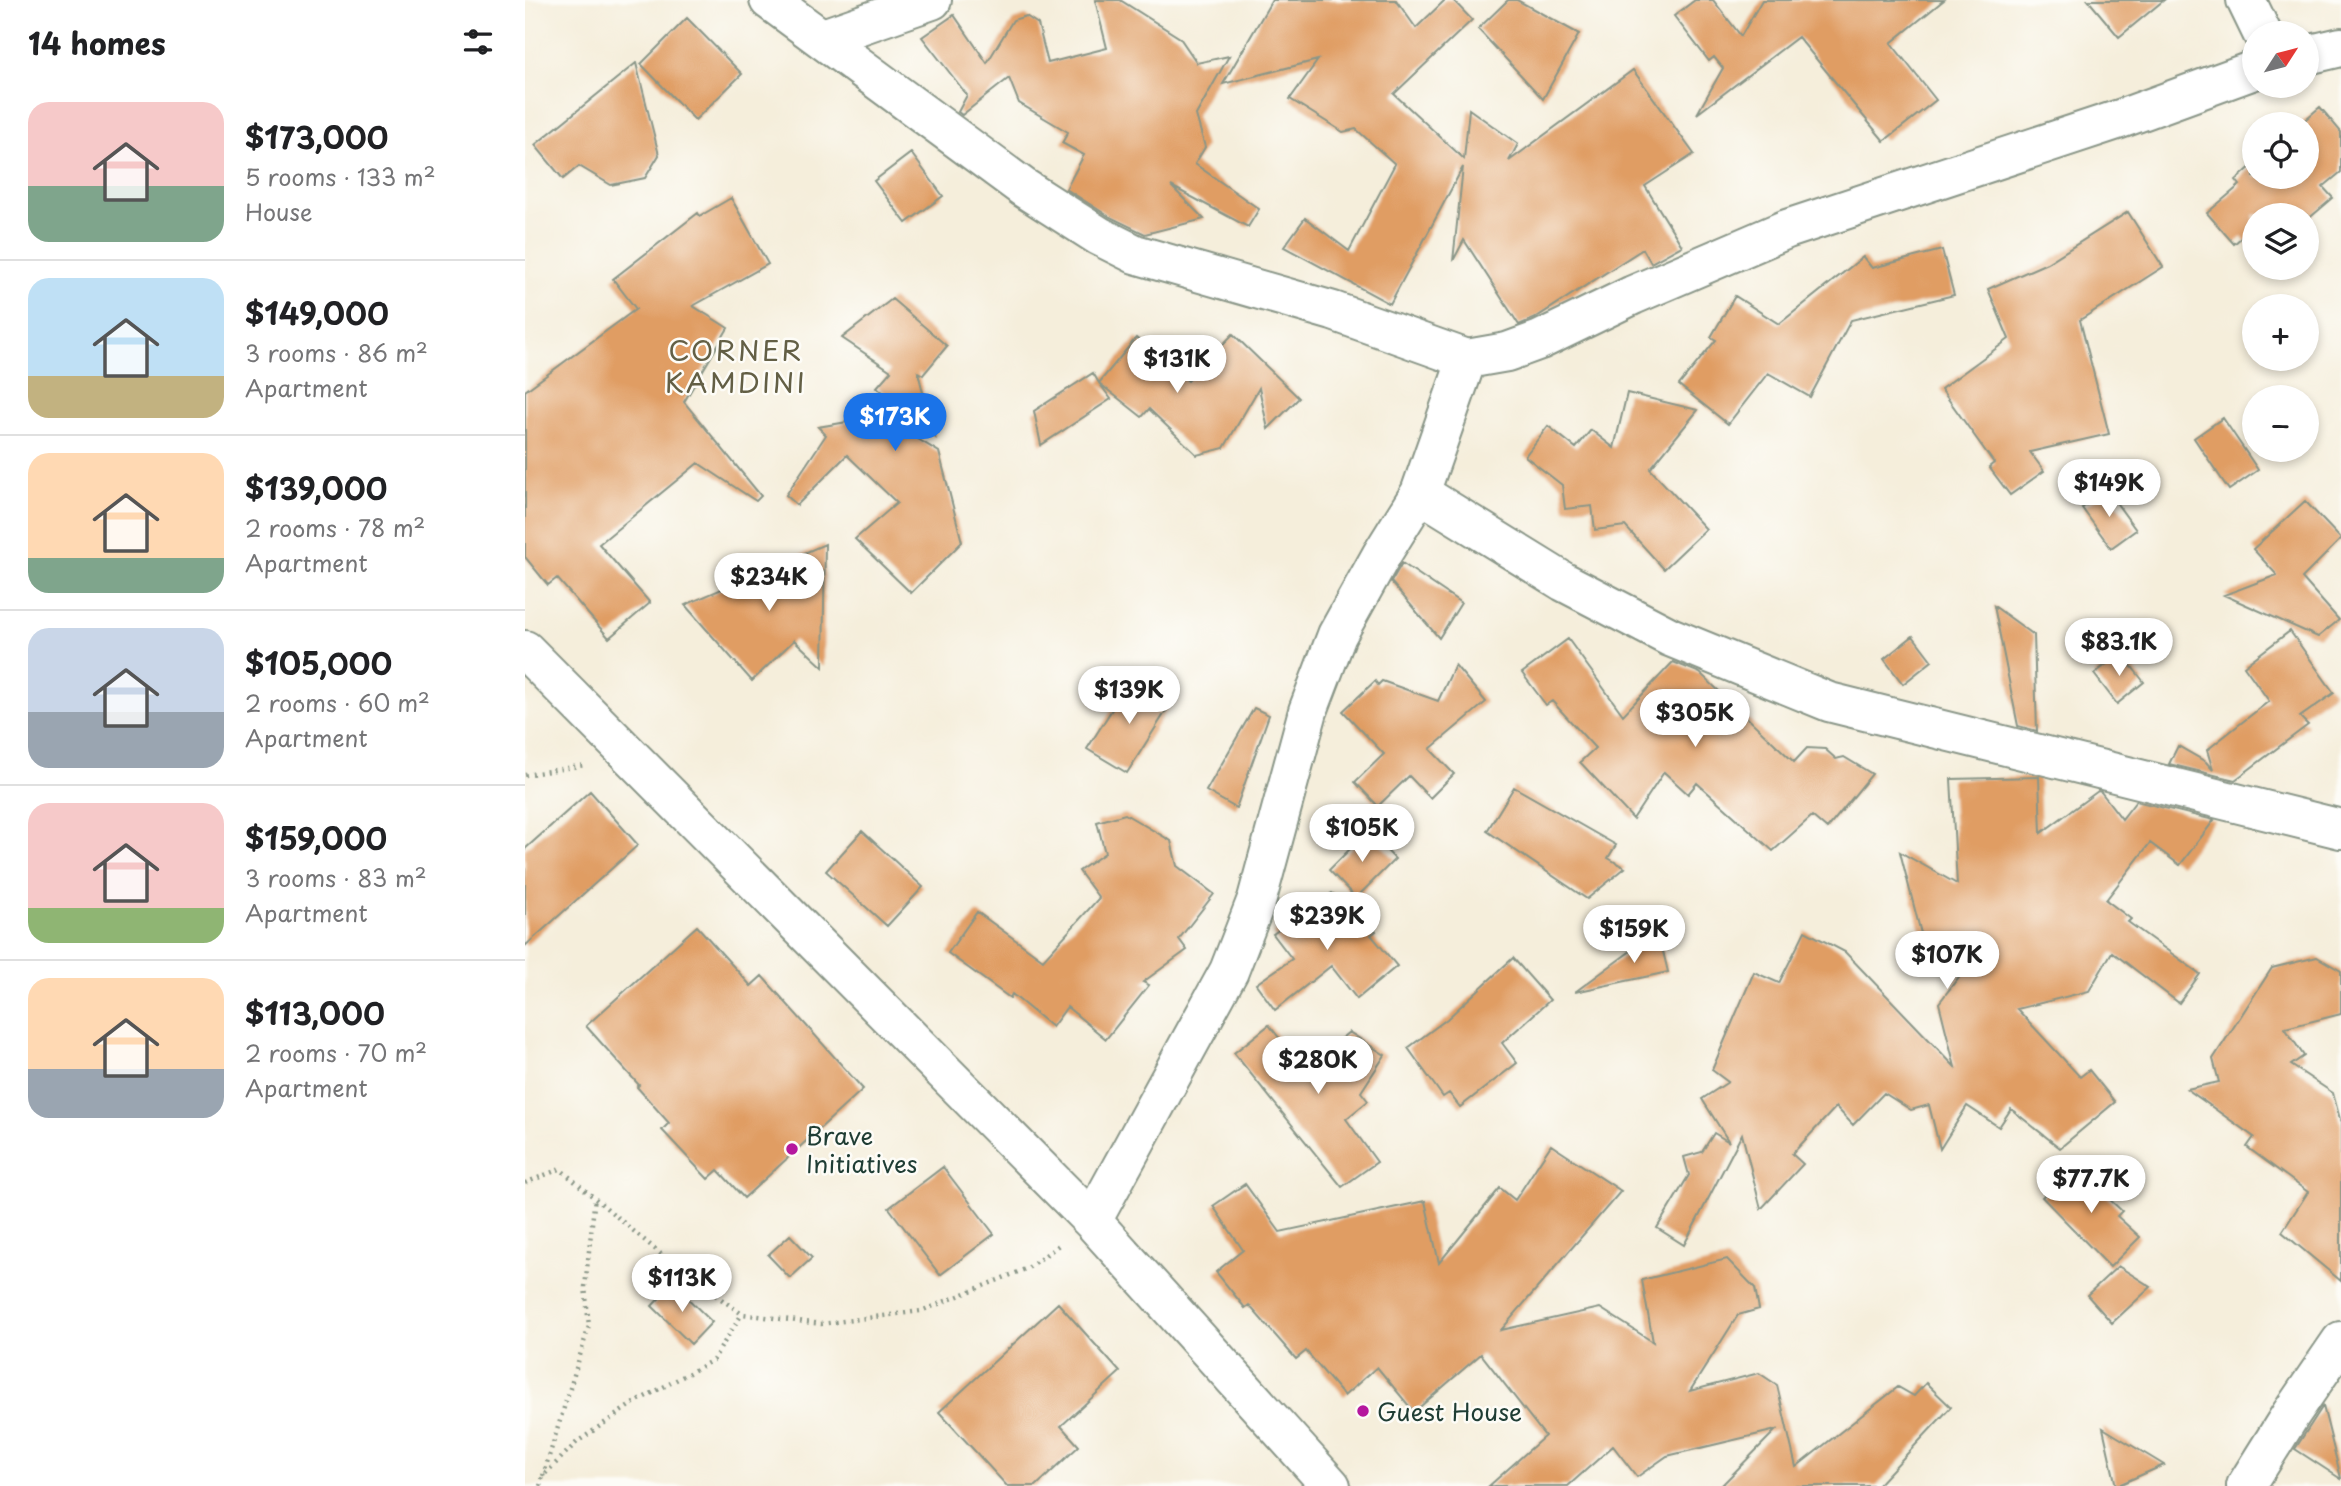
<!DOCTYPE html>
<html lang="en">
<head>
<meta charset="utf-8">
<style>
	body { margin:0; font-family:"Playpen Sans",sans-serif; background:#f2f2f2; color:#202124; height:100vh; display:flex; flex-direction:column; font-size:26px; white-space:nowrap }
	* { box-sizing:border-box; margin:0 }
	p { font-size:23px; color:#757577 }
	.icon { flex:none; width:38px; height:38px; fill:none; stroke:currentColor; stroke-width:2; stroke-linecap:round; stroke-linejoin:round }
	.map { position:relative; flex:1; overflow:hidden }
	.drawer { display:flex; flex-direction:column; background:#fff; width:525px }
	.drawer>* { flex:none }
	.needle { width:46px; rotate:54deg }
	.fabs { position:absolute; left:1717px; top:21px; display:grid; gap:14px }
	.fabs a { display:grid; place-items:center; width:77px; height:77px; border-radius:50%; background:#fff; box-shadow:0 4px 10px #0003; font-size:35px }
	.price { position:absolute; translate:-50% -60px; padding:0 16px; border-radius:24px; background:#fff; color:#222; font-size:23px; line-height:46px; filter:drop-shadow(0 2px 4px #0008) }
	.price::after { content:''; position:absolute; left:50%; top:42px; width:21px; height:16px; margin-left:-10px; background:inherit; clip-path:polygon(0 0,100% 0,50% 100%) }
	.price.current { background:#1a73e8; color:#fff }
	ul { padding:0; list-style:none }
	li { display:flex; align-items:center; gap:21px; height:175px; padding:0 28px }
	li+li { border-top:2px solid #e0e0e0 }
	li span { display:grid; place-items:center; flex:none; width:196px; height:140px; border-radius:21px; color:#555 }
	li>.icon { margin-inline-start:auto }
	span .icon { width:84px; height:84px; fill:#fffc; stroke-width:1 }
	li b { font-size:30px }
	h2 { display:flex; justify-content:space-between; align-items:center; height:84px; padding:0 28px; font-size:30px }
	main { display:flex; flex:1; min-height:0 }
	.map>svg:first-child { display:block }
</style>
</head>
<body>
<main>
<section class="drawer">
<h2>14 homes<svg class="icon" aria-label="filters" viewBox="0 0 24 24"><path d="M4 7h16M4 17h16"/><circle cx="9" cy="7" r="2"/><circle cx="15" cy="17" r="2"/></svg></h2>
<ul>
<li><span style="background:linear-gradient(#f6c9c9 60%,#7fa58c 0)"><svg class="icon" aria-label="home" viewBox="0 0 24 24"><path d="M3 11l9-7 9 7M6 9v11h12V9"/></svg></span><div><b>$173,000</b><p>5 rooms · 133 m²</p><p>House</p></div></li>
<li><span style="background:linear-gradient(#bfe0f5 70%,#c2b280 0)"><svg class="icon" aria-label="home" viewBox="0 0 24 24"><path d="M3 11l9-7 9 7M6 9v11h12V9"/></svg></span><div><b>$149,000</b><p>3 rooms · 86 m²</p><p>Apartment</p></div></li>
<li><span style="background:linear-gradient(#ffd9b3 75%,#7fa58c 0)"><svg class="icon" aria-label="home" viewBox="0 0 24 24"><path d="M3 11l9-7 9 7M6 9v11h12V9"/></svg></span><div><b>$139,000</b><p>2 rooms · 78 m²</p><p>Apartment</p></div></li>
<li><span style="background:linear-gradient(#c9d6e8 60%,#9aa5b1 0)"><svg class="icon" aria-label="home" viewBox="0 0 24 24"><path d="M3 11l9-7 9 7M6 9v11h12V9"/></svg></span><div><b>$105,000</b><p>2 rooms · 60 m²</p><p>Apartment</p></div></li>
<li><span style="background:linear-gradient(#f6c9c9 75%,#8fb573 0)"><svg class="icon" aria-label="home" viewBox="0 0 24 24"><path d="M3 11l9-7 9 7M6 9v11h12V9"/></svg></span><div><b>$159,000</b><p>3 rooms · 83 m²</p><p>Apartment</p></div></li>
<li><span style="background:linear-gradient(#ffd9b3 65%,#9aa5b1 0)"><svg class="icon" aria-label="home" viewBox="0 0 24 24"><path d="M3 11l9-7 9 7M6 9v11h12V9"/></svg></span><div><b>$113,000</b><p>2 rooms · 70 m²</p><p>Apartment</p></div></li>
</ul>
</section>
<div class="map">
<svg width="1816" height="1486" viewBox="0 0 1816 1486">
	<rect width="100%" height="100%" fill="#fdfcf7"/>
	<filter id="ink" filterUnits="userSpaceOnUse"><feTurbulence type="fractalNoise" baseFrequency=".0143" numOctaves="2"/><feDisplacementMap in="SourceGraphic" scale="14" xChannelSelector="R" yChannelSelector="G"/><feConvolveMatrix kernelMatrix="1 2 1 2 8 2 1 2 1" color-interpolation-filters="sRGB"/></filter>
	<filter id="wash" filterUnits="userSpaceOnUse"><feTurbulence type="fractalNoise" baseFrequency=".00686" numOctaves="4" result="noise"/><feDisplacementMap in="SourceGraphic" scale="28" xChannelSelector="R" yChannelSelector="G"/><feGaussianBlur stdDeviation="1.57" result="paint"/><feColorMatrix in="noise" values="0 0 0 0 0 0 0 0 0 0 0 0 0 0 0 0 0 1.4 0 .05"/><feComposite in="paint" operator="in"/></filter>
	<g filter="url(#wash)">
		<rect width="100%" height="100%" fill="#f5eedb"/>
		<g id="blocks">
			<path fill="#e09d64" d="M570,0H595L655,38L672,63L704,56L671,115L680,147L670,164L734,209L723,227L646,186L679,219L620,234L585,217L541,189L559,155L537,143L543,132L494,103L484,78L437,115L433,112L442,95L397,37L429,15L462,63L488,20L501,16L513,24L523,63L582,48Z
				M747,0H871L891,28L920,0H928L947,20L869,94L939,159L944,109L993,144L984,161L1108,70L1169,154L1120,186L1157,246L1126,263L1118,249L1010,318L994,325L939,240L928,261L938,167L865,304L759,247L780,218L824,251L870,164L831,129L818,132L765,99L793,60L698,84Z
				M983,0H992L1054,34L1018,99L953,29Z
				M1170,0H1188L1216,36L1237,0H1419L1366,43L1411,100L1359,141L1273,37L1172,114L1198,68L1189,57L1184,61L1149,16Z
				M1563,0H1639L1594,37Z
				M162,18L217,74L170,120L116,64Z
				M111,63L134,155L120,178L86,185L54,166L38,179L10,145Z
				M1795,107L1816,132V172L1798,187L1808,198L1782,220V215H1729V255L1717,237L1709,244L1682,213L1715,185L1711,180L1729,164V177H1782V124H1775Z
				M386,153L418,196L381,223L349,181Z
				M206,198L243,264L168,306L203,328L159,402L236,496L231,501L173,463L74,544L125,603L84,638L32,578L23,585L0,557V391L111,309L88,279L173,213L175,216Z
				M1603,212L1638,267L1555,320L1584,434L1505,452L1519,471L1485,495L1464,467L1469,463L1416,389L1484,339L1463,289L1522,263Z
				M1417,250L1429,295L1326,320L1285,397L1243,373L1203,424L1154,385L1191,340L1186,337L1210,296L1254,324L1338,257L1347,268Z
				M367,299L422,346L398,375L393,372L402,409L404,408L403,410L410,437L393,422L383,433L414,452L437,542L386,593L330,539L372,503L322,455L272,505L261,495L301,435L293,427L381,412L352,387L366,371L317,338Z
				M708,334L774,398L743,429L734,388L699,448L672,455L624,409L617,417L574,383L586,399L516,445L509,411L568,373L574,383L611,338L663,381Z
				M1102,393L1173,410L1125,469L1181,529L1139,569L1100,526L1070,530L1067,506L1040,509L1037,485L1000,456L1023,426L1051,448L1066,430L1089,448Z
				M1698,418L1733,470L1704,490L1669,438Z
				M1582,490L1611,530L1586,548L1557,508Z
				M1780,501L1816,539L1777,578L1814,620L1793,637L1699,595L1752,575L1728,549Z
				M300,544L298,667L269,640L227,681L160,605Z
				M877,563L936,603L914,638L866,582Z
				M1469,606L1509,635L1512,731L1493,726Z
				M1765,631L1809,693L1775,717L1783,725L1710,780L1644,764L1653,746L1681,762L1688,770L1682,750L1744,701L1719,666Z
				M1388,636L1407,661L1378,684L1359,659Z
				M1043,639L1098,715L1148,662L1175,673L1269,762L1282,748L1300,749L1311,759L1319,757L1347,774L1302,829L1287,816L1248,851L1172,783L1163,794L1139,772L1108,819L1055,762L1070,748L1027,701L1021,705L997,673Z
				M1596,653L1619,682L1592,704L1569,674Z
				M930,665L961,702L905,749L929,774L905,798L884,776L853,806L830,782L859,754L818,711L850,681L853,685L857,681L913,701Z
				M607,678L646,703L602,773L562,749Z
				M729,708L744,715L711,808L681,791Z
				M1514,777L1516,833L1573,791L1576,792L1597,819L1611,801L1689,820L1655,865L1625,843L1581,900L1606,919L1603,922L1675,974L1654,1003L1587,952L1564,991L1492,1009L1555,1077L1564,1070L1590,1102L1535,1148L1486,1109L1474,1127L1442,1106L1415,1149L1404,1105L1386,1110L1359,1093L1328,1125L1311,1107L1267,1154L1278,1164L1236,1209L1217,1134L1159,1245L1132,1228L1164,1175L1159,1157L1177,1152L1189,1133L1204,1142L1177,1099L1203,1082L1187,1070L1229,972L1254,983L1280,931L1320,952L1430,1067L1414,1003L1440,969L1399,945L1375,852L1432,884L1426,779Z
				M989,787L1091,845L1083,858L1100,868L1062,899L962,831Z
				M65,791L113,845L0,946V849Z
				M600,814L646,841L652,866L689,894L654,939L662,950L618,982L624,985L581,1039L542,1007L527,1027L487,994L485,998L423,953L452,912L518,960L574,898L554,871L580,853L572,822Z
				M337,831L398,887L362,926L301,871Z
				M843,831L870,859L831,898L804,870Z
				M807,893L822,904L829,913L835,909L851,931L846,935L872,966L832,999L806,966L750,1010L731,984L767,959L748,934Z
				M172,926L226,986L237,976L338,1089L219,1198L193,1170L183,1179L137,1130L144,1123L112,1087L114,1085L61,1026Z
				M1133,931L1143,972L1050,992Z
				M1792,957L1816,971V1014L1760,1028L1779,1056L1766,1065L1808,1093L1816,1123V1281L1757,1232L1783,1192L1722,1147L1729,1137L1662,1089L1694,1082L1688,1059L1747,968Z
				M988,958L1025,1000L977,1043L992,1063L935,1107L924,1093L918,1097L883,1048L922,1019Z
				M744,1025L779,1069L824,1032L860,1055L836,1092L843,1101L821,1119L852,1162L817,1187L709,1053Z
				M1026,1145L1096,1191L976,1330L1075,1308L1128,1342L1117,1280L1202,1259L1230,1288L1234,1309L1213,1315L1165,1391L1234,1373L1252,1385L1271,1467L1373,1387L1389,1396L1401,1383L1426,1407L1352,1486H1196L1251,1430L1142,1456L1112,1477L1088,1446L1043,1486H964L1020,1436L956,1354L889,1412L852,1367L819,1396L781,1351L771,1359L724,1305L720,1308L691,1272L718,1250L688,1206L720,1184L755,1232L900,1201L914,1263L975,1188L990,1200Z
				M1548,1165L1597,1211L1592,1216L1615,1237L1585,1267L1517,1197Z
				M418,1167L469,1234L415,1275L364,1208Z
				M265,1235L287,1258L265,1278L243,1255Z
				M1593,1266L1626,1287L1587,1323L1562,1295Z
				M148,1284L187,1322L166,1344L127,1306Z
				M533,1303L595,1372L536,1426L554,1446L511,1486H482L414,1412Z
				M1798,1406L1816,1478V1479L1770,1449Z
				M1578,1428L1639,1465L1591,1486Z"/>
		</g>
	</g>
	<g filter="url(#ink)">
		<use href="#blocks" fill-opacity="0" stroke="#8a9688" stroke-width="2"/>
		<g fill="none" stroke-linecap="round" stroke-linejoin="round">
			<g stroke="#8a9688" stroke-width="42">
				<path id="minor" d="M244,0L499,188L574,236L610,254L808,311L942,359L982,352L1015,340L1108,295L1262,229L1595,119L1729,70
					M1721,0L1737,33
					M298,38L407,0
					M1782,55L1816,47
					M895,493L1039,582L1145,637L1304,702L1816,829
					M0,650L567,1221L806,1486
					M567,1221L704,971L732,899L783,711L812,635L857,554L895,493L942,359
					M1721,1486L1766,1414L1816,1341"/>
			</g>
			<path stroke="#8a9688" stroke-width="4.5" stroke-dasharray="2 5" stroke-linecap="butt" d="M0,775L60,765
				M0,1183L35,1169L149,1265L217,1314L296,1324L396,1311L503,1268L534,1245
				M18,1476L64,1326L60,1287L70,1197
				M15,1486L18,1476L52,1442L107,1404L188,1360L217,1314"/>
			<use href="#minor" stroke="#fff" stroke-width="38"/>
		</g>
	</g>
	<g fill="#b5179e" stroke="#fdfcf7" stroke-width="2.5">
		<circle cx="267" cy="1149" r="7"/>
		<circle cx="838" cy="1411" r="7"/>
	</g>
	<g text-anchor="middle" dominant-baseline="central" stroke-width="5" stroke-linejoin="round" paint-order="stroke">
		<g font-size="24" fill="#1f3d34" stroke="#fdfcf7" text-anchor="start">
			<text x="281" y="1135">Brave<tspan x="281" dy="28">Initiatives</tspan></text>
			<text x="852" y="1411">Guest House</text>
		</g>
		<g font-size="28" letter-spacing="2" fill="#635f45" stroke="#fdfcf7">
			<text x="211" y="349">CORNER<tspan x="211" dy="32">KAMDINI</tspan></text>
		</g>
	</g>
</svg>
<div class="fabs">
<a><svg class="needle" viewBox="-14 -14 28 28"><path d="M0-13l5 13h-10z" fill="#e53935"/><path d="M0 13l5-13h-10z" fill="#757577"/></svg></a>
<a><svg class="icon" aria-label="locate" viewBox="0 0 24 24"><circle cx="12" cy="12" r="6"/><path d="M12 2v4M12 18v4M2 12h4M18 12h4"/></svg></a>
<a><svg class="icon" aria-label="layers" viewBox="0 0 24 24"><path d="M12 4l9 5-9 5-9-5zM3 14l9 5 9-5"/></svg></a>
<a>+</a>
<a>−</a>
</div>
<b class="price" style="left:652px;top:395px">$131K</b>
<b class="price current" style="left:370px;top:453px">$173K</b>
<b class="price" style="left:1584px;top:519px">$149K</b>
<b class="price" style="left:244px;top:613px">$234K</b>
<b class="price" style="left:1594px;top:678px">$83.1K</b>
<b class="price" style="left:604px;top:726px">$139K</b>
<b class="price" style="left:1170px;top:749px">$305K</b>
<b class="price" style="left:837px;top:864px">$105K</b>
<b class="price" style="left:802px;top:952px">$239K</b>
<b class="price" style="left:1109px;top:965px">$159K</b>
<b class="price" style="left:1422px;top:991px">$107K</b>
<b class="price" style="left:793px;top:1096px">$280K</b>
<b class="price" style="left:1566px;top:1215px">$77.7K</b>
<b class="price" style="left:157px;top:1314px">$113K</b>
</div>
</main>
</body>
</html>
